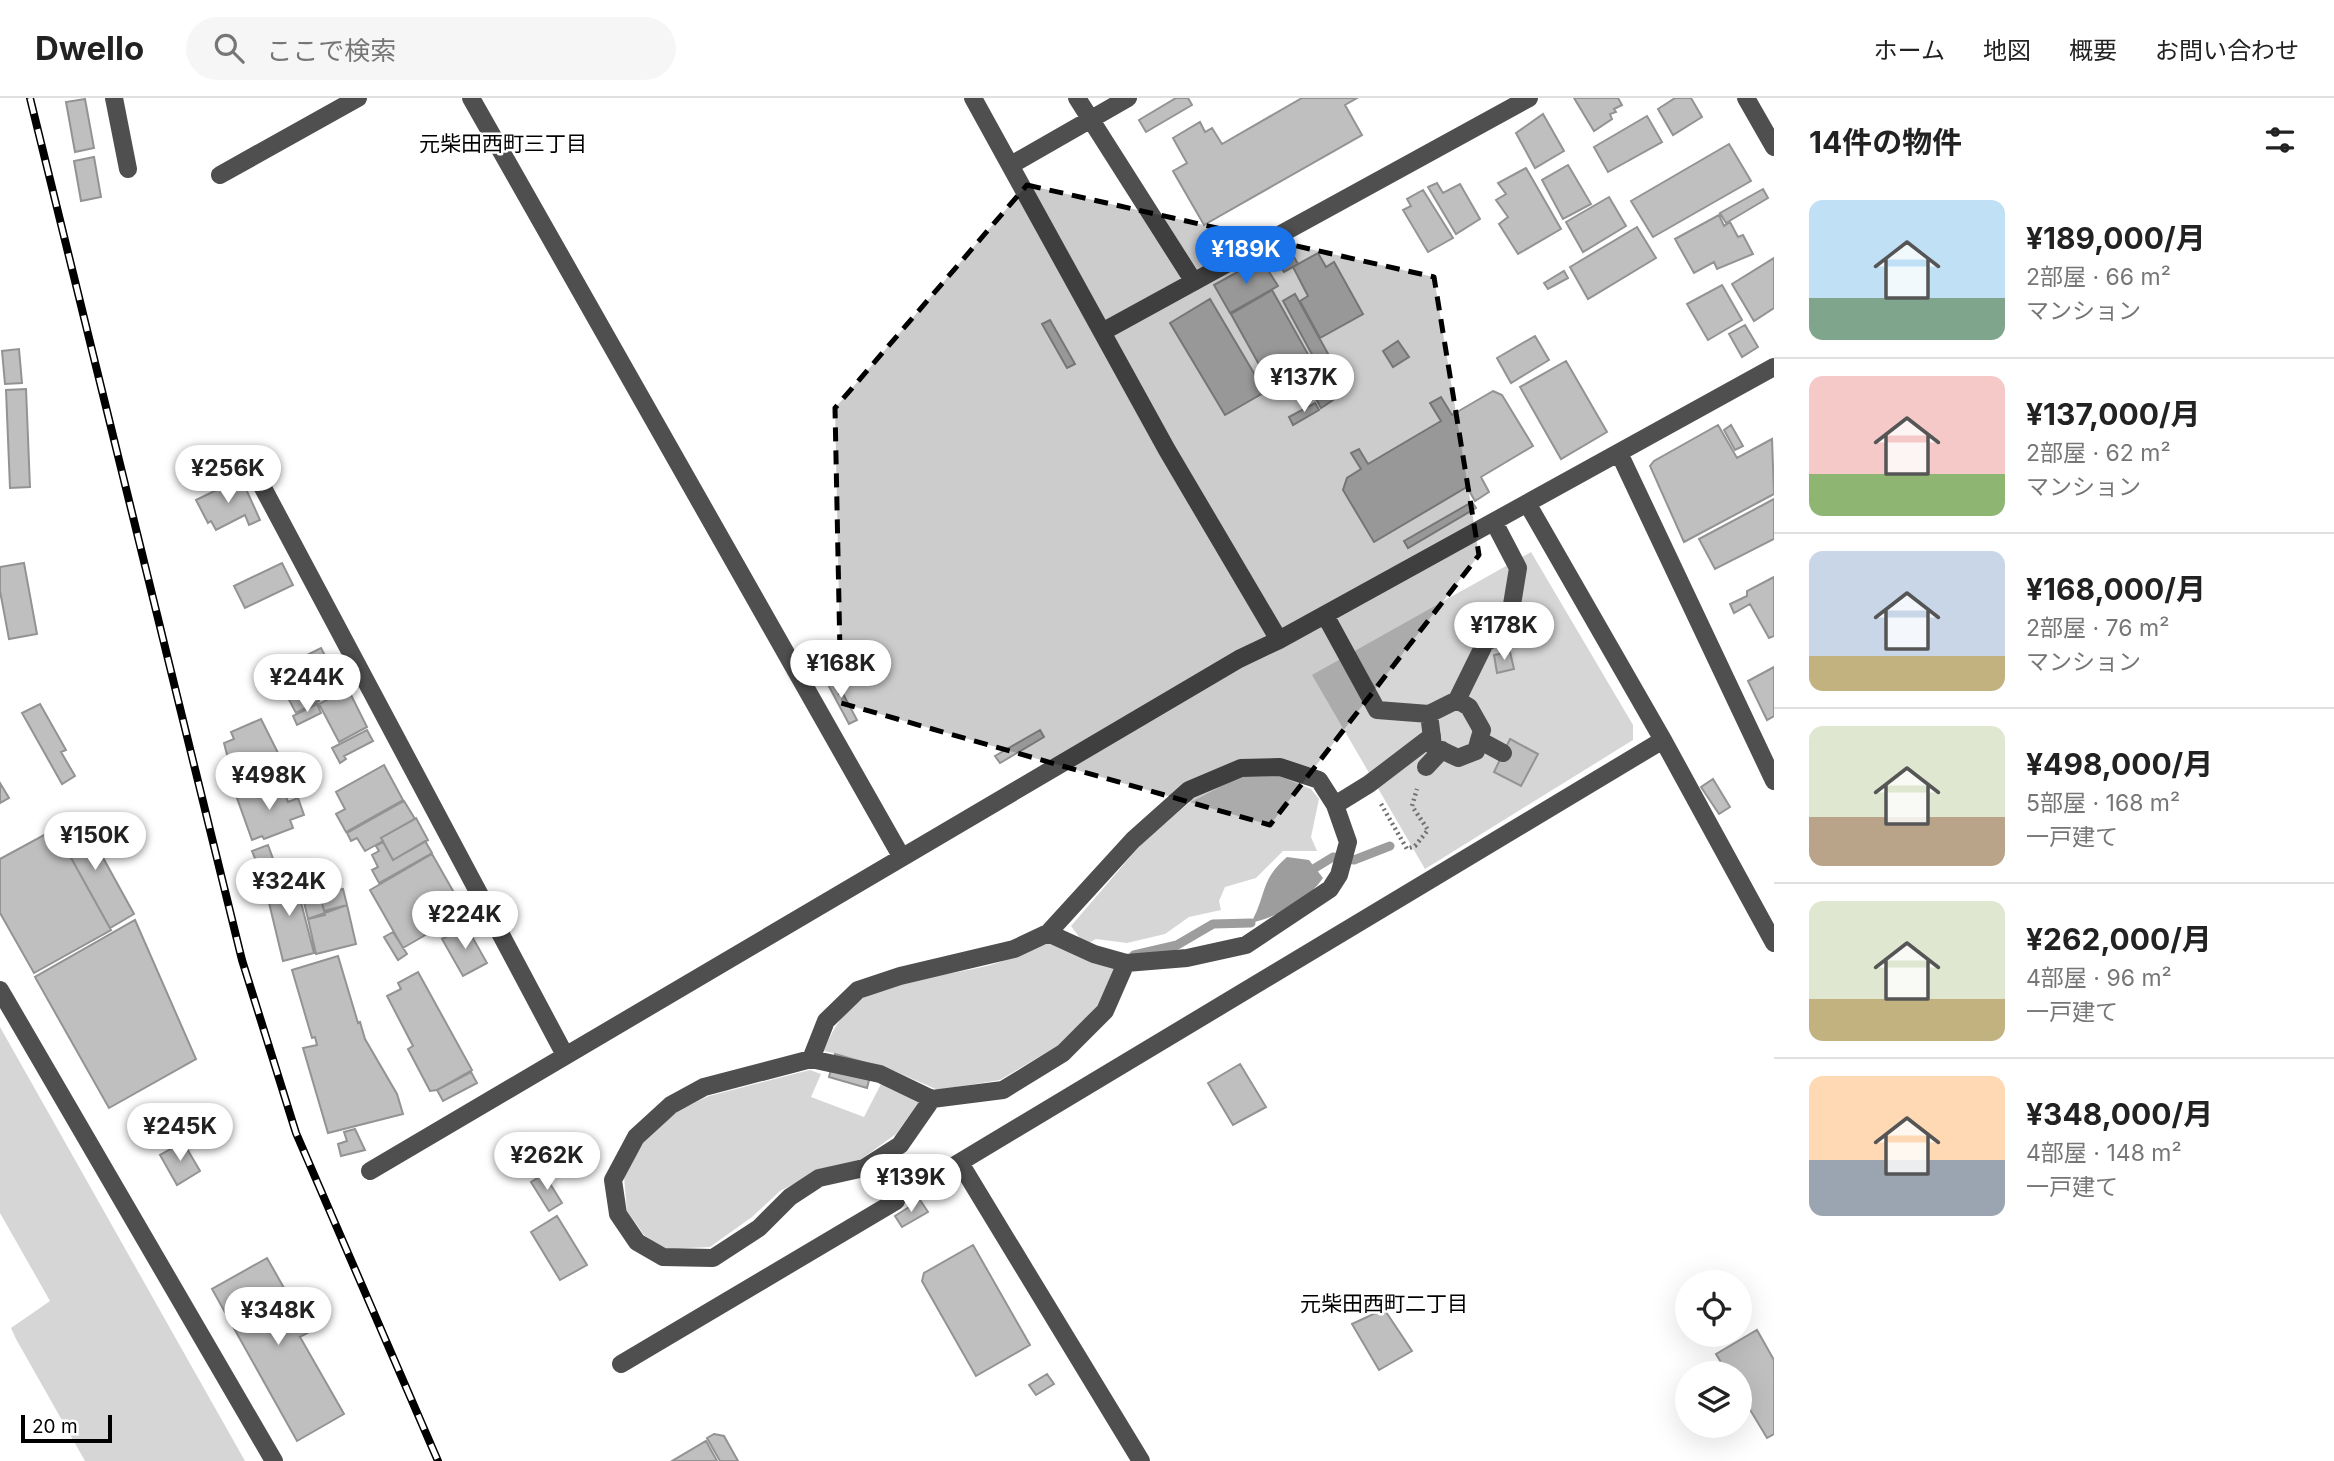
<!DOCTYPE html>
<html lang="ja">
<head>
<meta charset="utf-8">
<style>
	body { margin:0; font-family:Inter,"Noto Sans JP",sans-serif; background:#f6f6f6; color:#222; height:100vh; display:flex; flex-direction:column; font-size:26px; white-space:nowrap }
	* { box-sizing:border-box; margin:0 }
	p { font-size:23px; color:#767676 }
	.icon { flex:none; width:38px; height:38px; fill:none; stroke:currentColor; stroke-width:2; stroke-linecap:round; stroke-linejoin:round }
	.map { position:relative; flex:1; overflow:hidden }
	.sheet { display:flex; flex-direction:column; background:#fff; width:560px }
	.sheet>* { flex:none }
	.buttons { position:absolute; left:1675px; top:1172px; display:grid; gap:14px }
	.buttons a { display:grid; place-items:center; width:77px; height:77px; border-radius:50%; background:#fff; box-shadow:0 7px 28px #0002; font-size:35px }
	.scale { position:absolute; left:21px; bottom:18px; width:91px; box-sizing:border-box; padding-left:7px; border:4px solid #000; border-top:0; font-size:19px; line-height:24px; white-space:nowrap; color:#000; -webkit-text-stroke:5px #fff; paint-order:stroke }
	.price { position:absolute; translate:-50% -60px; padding:0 16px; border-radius:24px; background:#fff; color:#222; font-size:23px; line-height:46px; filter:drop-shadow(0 2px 4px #0008) }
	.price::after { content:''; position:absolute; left:50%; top:42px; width:21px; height:16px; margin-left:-10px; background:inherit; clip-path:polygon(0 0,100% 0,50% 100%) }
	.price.active { background:#1a73e8; color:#fff }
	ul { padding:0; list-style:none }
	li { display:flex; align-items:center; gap:21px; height:175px; padding:0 35px }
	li+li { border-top:2px solid #e0e0e0 }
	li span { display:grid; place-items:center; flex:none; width:196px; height:140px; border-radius:14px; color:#555 }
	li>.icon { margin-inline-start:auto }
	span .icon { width:84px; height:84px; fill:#fffc; stroke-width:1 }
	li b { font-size:30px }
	h2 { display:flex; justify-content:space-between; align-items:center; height:84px; padding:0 35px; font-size:30px }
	header { display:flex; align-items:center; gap:42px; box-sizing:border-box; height:98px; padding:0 35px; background:#fff; border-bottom:2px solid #e0e0e0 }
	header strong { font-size:33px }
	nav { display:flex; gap:38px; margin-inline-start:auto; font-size:24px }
	.search { width:490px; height:63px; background:#f6f6f6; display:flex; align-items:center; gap:18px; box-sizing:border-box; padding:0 24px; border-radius:38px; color:#767676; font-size:26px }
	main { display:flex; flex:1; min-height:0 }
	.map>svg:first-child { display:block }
</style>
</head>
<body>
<header>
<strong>Dwello</strong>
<div class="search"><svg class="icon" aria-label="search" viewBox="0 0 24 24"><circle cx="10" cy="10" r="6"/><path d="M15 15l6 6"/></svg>ここで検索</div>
<nav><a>ホーム</a><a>地図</a><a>概要</a><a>お問い合わせ</a></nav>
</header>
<main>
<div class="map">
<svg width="1774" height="1363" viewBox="0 0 1774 1363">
	<rect width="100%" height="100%" fill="#fff"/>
	<path fill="#d6d6d6" d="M1531,454L1633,627V642L1425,771L1312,577Z
		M1279,678L1311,691L1319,701L1311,739L1317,753H1283L1256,780L1225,789L1219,803L1221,812L1189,819L1165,836L1127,845L1096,841L1085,847L1071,828L1143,744L1189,705L1239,679Z
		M1049,844L1115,871L1100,907L1059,947L1000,982L938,992L883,968L824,953C854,871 925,886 994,866C1013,860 1031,851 1049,844Z
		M0,929L245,1363H85L16,1241L11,1230L50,1203L0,1115Z
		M810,972L821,976L811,999L864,1019L881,986L919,1004L896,1036L857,1064L816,1074L780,1093L752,1119L710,1149L665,1151L644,1137L627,1113L624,1079L642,1044L679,1012L709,998Z"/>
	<path fill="#9d9d9d" d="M1287,759L1309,762L1323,780C1306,804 1279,818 1251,825C1267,796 1260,782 1287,759Z"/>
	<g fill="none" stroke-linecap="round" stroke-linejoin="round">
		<path stroke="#9d9d9d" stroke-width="9" d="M1315,770L1333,759L1354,762L1390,748
			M1134,857L1177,847L1213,826L1251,825"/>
	</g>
	<path fill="#bfbfbf" stroke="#939393" stroke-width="2" d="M1176,0H1188L1192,7L1146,34L1139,22Z
		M1302,0H1357L1345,7L1362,37L1204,127L1173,73L1187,65L1173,40L1200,24L1205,34L1212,30L1222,46Z
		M1574,0H1618L1622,7L1614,11L1616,14L1610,16L1612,21L1594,33Z
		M1675,0H1691L1702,19L1673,37L1658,11Z
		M85,1L94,50L75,54L66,4Z
		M1543,16L1564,53L1535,70L1516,35Z
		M1647,18L1662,44L1608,74L1594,49Z
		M1729,46L1751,83L1653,139L1631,103Z
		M94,59L101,99L81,103L74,63Z
		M1568,67L1591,106L1563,121L1542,82Z
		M1526,70L1561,131L1518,156L1499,126L1508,119L1496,102L1506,96L1498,85Z
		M1437,85L1443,95L1460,86L1480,121L1456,136L1428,89Z
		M1763,91L1768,100L1726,125L1720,115Z
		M1423,92L1453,140L1428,154L1403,112L1411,108L1407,101Z
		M1609,99L1626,128L1583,154L1566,124Z
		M1719,117L1724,128L1730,124L1738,139L1743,137L1753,156L1717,171L1714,164L1694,175L1675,141Z
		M1637,129L1656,160L1588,201L1570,169Z
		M1288,148L1298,166L1284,174L1273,157Z
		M1318,155L1326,169L1334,164L1363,216L1320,240L1300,203L1308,198L1293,169Z
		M1774,160V210L1754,223L1732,186Z
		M1261,161L1278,188L1230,215L1214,187Z
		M1564,173L1568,180L1548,191L1544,185Z
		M1722,187L1742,222L1708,242L1687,206Z
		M1272,192L1314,267L1272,290L1231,216Z
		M1295,196L1348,292L1321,310L1309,288L1319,282L1316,276L1321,273L1283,203Z
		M1210,201L1265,294L1225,317L1170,225Z
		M1050,222L1075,266L1067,270L1042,226Z
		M1745,227L1758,249L1742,259L1729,236Z
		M1535,238L1549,262L1511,285L1497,260Z
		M1398,243L1409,259L1393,269L1383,253Z
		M19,251L22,285L5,286L2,253Z
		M1566,263L1607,334L1561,361L1520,289Z
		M26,291L30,389L10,390L6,292Z
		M1493,293L1502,297L1533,348L1481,379L1489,394L1475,403L1467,389L1374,444L1343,392L1347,380L1361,371L1351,355L1359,351L1368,366L1441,323L1430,305L1441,299L1452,317Z
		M1315,305L1319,312L1293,327L1289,319Z
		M1718,327L1737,360L1772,341L1774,396L1684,444L1650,368L1654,363Z
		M1731,327L1743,348L1735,352L1724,332Z
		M241,380L260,422L249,427L245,417L216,432L211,423L208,425L196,402Z
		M1774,401V441L1715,471L1699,441Z
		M1472,404L1476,410L1408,450L1404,443Z
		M24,465L37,536L9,541L0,493V469Z
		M282,465L293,487L245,510L234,488Z
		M1774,479V538L1769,540L1750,506L1734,515L1730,506L1747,498V493Z
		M321,550L341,588L318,601L297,562Z
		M1510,554L1514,571L1497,575L1494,557Z
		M1774,569V618L1767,622L1748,583Z
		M833,577L857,622L849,626L825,581Z
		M310,586L319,603L296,615L287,598Z
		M348,591L367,629L339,644L319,606Z
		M40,606L66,652L61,654L75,678L62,686L22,615Z
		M317,606L321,615L297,627L293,618Z
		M261,621L279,657L247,670L245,666L231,672L224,645L234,641L231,634Z
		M367,632L373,643L344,658L346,661L340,665L332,650Z
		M1040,632L1044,639L1000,665L995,658Z
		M1510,641L1538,656L1521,688L1494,674Z
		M384,667L403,702L346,734L336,716L345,711L336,694Z
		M1713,681L1730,709L1719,716L1701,689Z
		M0,685L9,700L0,705Z
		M281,685L288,704L298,700L304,717L290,722L293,730L264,741L262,738L252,742L237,700Z
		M404,703L415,721L381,740L383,743L365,753L357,740L351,743L347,735Z
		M80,718L134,816L110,830L55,731Z
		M416,720L428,742L393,762L381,740Z
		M55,731L111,832L34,875L0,815V761Z
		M425,743L432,755L379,785L372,772L378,769L372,757L379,753L376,748L383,744L393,762Z
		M268,747L276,769L261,775L252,753Z
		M432,756L465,814L403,850L370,792Z
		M294,777L314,855L283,863L264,784Z
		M343,791L347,807L324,813L320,796Z
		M320,796L325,817L308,821L303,800Z
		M347,807L356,846L316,856L308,821Z
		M135,822L196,961L109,1010L35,879Z
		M466,828L487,865L463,878L442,841Z
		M393,834L407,856L398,862L384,839Z
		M338,858L358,925L360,924L365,941L397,996L403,1016L328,1035L303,950L317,947L315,939L312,940L292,872Z
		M418,874L472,972L437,992L430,993L408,951L413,948L387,898L401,891L398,885Z
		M835,956L873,967L867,990L829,979Z
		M1240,966L1266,1009L1233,1027L1208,985Z
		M471,974L477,985L443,1003L437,992Z
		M355,1031L365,1052L341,1058L338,1046L347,1043L344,1034Z
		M183,1044L200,1073L177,1087L160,1057Z
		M544,1076L562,1105L549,1113L531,1084Z
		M904,1080L917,1104L910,1109L896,1084Z
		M920,1102L928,1114L902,1129L895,1118Z
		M557,1118L587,1167L560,1182L531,1134Z
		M973,1147L1030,1247L976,1278L922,1183L924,1175Z
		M267,1160L309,1234L300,1239L344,1316L297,1343L212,1191Z
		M1384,1211L1412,1253L1379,1272L1352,1226Z
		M1757,1232L1774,1262V1336L1767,1340L1740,1295V1276H1728L1716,1256Z
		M1047,1276L1054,1286L1036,1297L1029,1287Z
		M714,1336L724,1338L738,1363H720L707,1340Z
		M706,1343L717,1363H672Z"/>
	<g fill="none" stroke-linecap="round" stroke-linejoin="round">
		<path stroke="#717171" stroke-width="4.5" stroke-dasharray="2 3.5" stroke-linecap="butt" d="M1381,706L1407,751L1415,748L1428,732L1412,708L1417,691"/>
		<path stroke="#4f4f4f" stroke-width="18" d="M114,0L128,71
			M471,0L901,758
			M973,0L1167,352L1279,542
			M1077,0L1194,184
			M1746,0L1774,49
			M1011,67L1128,0
			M220,77L358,0
			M1104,233L1529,0
			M1619,355L1774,683
			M254,373L565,957
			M1527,405L1663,642L1774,845
			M1325,517L1377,612L1429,616L1457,602L1485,545L1508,531L1518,470L1494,424
			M1429,616L1433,648L1458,660L1476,653L1482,632L1469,609L1457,602
			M1479,642L1503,655
			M1426,669L1442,652
			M1335,707L1369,686L1432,638
			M1048,835L1094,856L1126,865
			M0,892L274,1363
			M811,961L826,923L858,892L900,878L1014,851L1048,835L1133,742L1189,692L1241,670L1280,669L1319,682L1335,707L1348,744L1339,777L1330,791L1246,847L1187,860L1126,865L1105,913L1063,955L1003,992L932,1001L880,976L811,961L704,989L671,1007L636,1039L613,1082L618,1116L637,1144L663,1159L713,1160L759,1130L790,1099L819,1080L864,1070L900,1047L932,1001
			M960,1065L1141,1363
			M370,1073L1239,561L1279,542L1774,269
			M917,1090L1663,642
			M621,1266L896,1103"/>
		<g stroke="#000" stroke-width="8">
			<path id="rail" d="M30,0L242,862L296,1035L438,1363"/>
		</g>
		<use href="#rail" stroke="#fff" stroke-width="5" stroke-dasharray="16" stroke-linecap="butt"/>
	</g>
	<path fill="#000" fill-opacity="0.2" stroke="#000" stroke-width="5" stroke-dasharray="14 9" stroke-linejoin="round" d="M1027,87L1434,179L1479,457L1270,727L841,605L835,310Z"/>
	<g text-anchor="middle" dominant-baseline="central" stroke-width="5" stroke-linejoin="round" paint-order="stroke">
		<g font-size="21" fill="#000" stroke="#fff">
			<text x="503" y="45">元柴田西町三丁目</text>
			<text x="1384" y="1205">元柴田西町二丁目</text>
		</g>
	</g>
</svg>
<div class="buttons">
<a><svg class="icon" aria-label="locate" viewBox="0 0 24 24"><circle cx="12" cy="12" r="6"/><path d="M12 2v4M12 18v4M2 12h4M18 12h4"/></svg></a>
<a><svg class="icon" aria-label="layers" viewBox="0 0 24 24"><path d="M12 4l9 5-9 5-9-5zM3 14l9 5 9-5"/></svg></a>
</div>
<div class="scale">20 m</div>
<b class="price active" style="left:1246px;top:188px">¥189K</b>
<b class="price" style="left:1304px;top:316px">¥137K</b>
<b class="price" style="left:228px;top:407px">¥256K</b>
<b class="price" style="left:1504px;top:564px">¥178K</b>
<b class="price" style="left:841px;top:602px">¥168K</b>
<b class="price" style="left:307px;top:616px">¥244K</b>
<b class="price" style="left:269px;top:714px">¥498K</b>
<b class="price" style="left:95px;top:774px">¥150K</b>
<b class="price" style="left:289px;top:820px">¥324K</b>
<b class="price" style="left:465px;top:853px">¥224K</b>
<b class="price" style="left:180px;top:1065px">¥245K</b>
<b class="price" style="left:547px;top:1094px">¥262K</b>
<b class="price" style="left:911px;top:1116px">¥139K</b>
<b class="price" style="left:278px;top:1249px">¥348K</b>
</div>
<section class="sheet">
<h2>14件の物件<svg class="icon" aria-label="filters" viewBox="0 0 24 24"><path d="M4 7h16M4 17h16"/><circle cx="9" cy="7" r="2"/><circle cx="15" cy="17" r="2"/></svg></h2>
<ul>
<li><span style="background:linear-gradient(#bfe0f5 70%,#7fa58c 0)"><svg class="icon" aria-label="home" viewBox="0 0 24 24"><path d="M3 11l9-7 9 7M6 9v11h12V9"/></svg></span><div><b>¥189,000/月</b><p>2部屋 · 66 m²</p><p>マンション</p></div></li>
<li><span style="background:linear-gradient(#f6c9c9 70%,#8fb573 0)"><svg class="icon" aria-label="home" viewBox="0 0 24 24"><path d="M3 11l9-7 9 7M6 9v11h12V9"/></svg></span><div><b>¥137,000/月</b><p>2部屋 · 62 m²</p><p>マンション</p></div></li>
<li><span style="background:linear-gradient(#c9d6e8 75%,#c2b280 0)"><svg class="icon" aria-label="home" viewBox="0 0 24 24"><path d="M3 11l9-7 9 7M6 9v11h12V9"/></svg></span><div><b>¥168,000/月</b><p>2部屋 · 76 m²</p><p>マンション</p></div></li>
<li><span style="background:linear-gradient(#dfe7d0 65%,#b9a48a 0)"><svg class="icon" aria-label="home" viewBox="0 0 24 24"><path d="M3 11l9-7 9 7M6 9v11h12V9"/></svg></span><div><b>¥498,000/月</b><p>5部屋 · 168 m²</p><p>一戸建て</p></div></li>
<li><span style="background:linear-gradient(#dfe7d0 70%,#c2b280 0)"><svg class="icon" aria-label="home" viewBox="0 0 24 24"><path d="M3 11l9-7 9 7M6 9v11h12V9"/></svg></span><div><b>¥262,000/月</b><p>4部屋 · 96 m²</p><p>一戸建て</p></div></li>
<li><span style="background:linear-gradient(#ffd9b3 60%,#9aa5b1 0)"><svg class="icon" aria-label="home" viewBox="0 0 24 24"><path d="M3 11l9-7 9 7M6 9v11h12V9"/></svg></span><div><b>¥348,000/月</b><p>4部屋 · 148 m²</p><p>一戸建て</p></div></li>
</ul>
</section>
</main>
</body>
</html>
